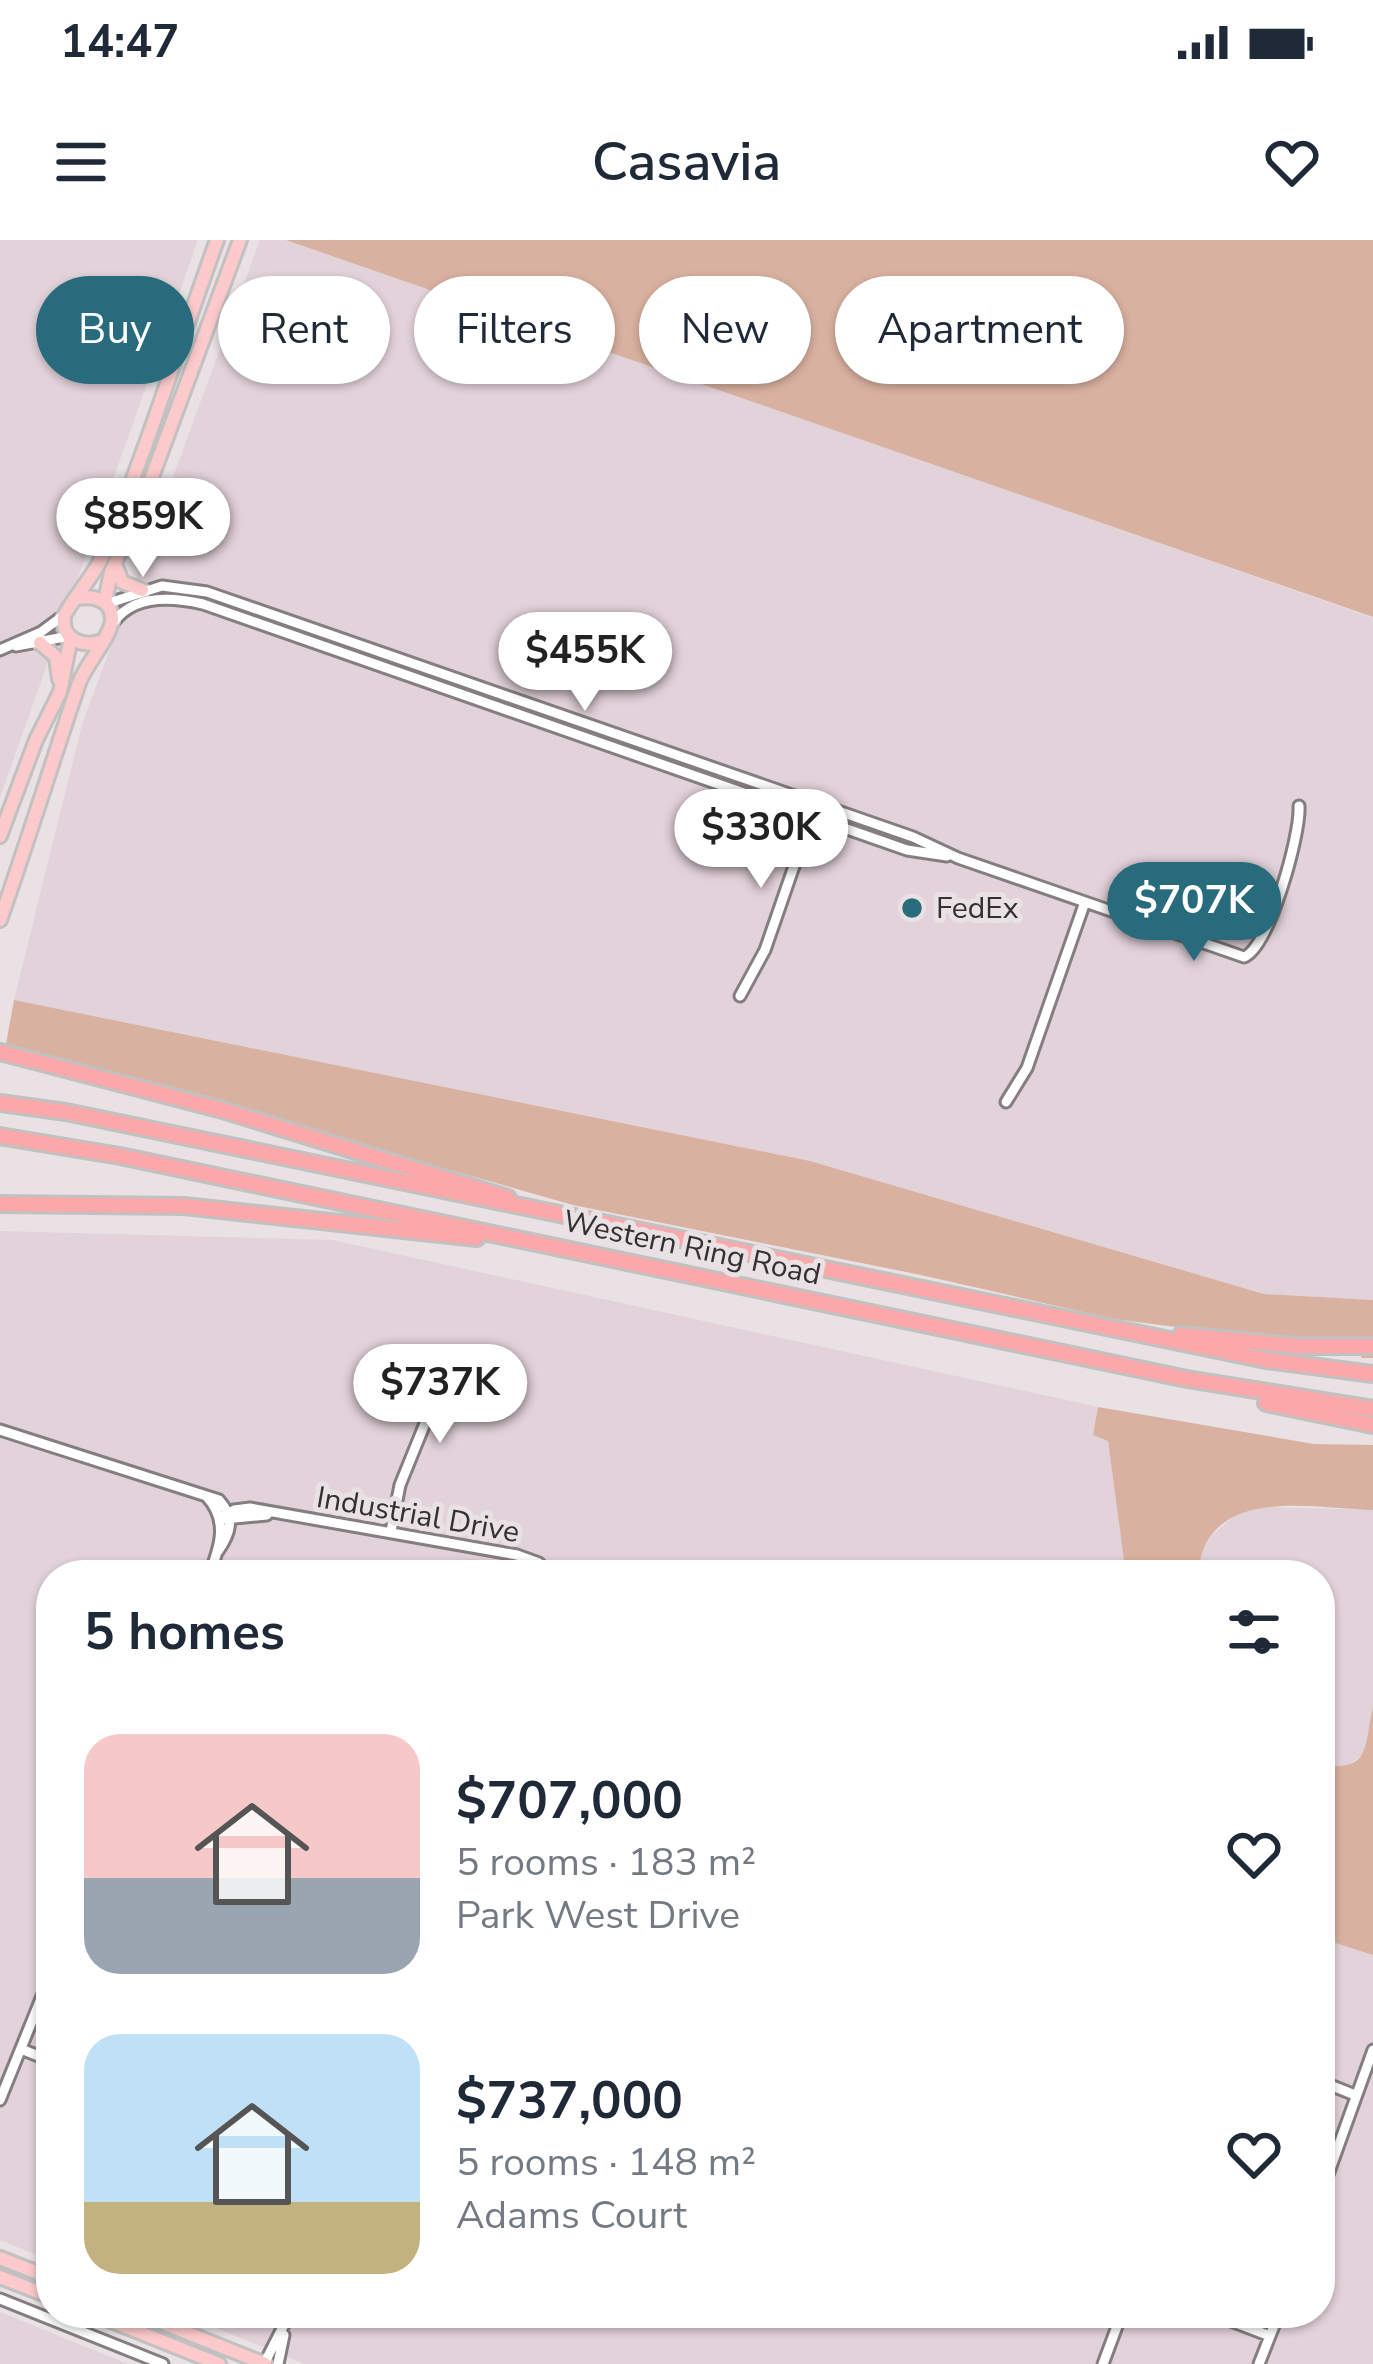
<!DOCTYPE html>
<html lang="en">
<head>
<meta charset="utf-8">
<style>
	body { margin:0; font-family:"Nunito Sans",sans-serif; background:#f6f6f7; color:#1f2937; height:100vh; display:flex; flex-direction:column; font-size:45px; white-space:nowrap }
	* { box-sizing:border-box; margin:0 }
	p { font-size:39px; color:#747a83 }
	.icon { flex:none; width:66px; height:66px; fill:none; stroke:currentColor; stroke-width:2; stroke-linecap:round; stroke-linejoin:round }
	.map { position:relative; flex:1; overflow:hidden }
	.side { position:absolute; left:36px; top:1320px; width:1299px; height:768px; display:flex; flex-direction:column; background:#fff; border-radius:48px; box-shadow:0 3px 9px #0004 }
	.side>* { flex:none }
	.hud { position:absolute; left:36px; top:36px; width:1302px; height:108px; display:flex; gap:24px }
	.price { position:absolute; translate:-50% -102px; padding:0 27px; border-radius:42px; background:#fff; color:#222; font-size:39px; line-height:78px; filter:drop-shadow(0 3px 6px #0008) }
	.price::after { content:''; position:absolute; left:50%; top:72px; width:36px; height:27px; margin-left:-18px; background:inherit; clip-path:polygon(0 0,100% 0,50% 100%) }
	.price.active { background:#276b7c; color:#fff }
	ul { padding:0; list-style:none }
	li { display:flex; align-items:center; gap:36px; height:300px; padding:0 48px }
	li span { display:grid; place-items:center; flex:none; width:336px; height:240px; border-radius:36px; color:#555 }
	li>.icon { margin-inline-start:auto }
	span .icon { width:144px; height:144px; fill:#fffc; stroke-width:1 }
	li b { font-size:51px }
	h2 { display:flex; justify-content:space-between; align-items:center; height:144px; padding:0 48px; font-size:51px }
	.pill { padding:0 42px; border-radius:54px; background:#fff; box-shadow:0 3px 9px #0004; font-size:42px; line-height:108px }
	.pill.active { background:#276b7c; color:#fff }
	.status { display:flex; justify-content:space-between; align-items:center; height:84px; padding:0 60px; background:#fff; direction:ltr }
	.status svg { height:33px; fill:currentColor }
	header { display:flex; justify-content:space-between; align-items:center; height:156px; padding:0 48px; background:#fff; font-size:54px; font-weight:600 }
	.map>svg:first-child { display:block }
</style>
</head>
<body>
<div class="status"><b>14:47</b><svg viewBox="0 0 49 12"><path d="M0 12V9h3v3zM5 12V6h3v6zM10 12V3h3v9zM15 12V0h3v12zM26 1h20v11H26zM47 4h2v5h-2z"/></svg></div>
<header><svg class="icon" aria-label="menu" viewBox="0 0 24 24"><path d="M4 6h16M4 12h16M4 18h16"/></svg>Casavia<svg class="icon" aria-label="heart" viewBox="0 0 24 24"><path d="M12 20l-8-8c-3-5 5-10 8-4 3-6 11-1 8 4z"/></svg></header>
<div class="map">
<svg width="1373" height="2124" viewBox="0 0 1373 2124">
	<rect width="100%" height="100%" fill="#e9e1e4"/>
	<path fill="#e2d2d9" d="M0,0H198L0,557Z
		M260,0H293L1373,378V1060L1264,1054L810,921L14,760L82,485Z
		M0,991L332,1000L1098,1167L1093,1194L1108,1200L1126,1335H51V2021L0,2000Z
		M1259,1267L1373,1270V1467L1364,1513L1347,1527L1320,1525V1335H1198L1201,1315L1211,1296L1239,1272Z
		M1320,1698L1373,1715V2124H305L179,2073H1320Z
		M0,2072L128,2124H0Z"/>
	<path fill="#d9b1a0" d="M286,0H1373V377Z
		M14,760L810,921L1264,1054L1373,1060V1118H1362L1350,1098L1230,1094L1114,1079L921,1035L573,965L6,804Z
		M1098,1167L1314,1204L1373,1205V1270C1310,1268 1205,1244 1198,1335H1126L1108,1201L1093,1195Z
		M1373,1467V1715L1320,1698V1525C1373,1532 1363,1506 1373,1467Z"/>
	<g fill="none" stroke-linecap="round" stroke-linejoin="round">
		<g stroke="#857e80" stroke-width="15">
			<path id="minor" d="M106,364L162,346L207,352L913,597L958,618L1244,717C1269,708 1301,594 1299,566
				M114,382C134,354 173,357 203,364L907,610L947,616
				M16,406L70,396
				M0,410L41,392L64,375
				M740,756L765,710L812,574
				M1006,862L1027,828L1085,662
				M0,1190L219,1260C235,1278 231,1293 218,1311
				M207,1257C229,1281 220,1307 209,1335
				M221,1278L234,1270L250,1268L517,1315L539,1323L547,1335
				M224,1279L267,1275
				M391,1291L400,1245L454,1112
				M21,1809L51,1821
				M1320,1841L1355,1855
				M0,1860L51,1734
				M1320,1957L1373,1810
				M0,2059L163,2124
				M1210,2073L1270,2096
				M264,2124L290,2073
				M278,2124L284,2095
				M1103,2124L1122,2073
				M1259,2124L1279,2073"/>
		</g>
		<g stroke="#c2c1c1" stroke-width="18">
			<path id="major" d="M115,324L122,342L142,350
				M105,362L111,332L146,253L240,0
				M102,401C84,408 61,400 64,377C65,369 96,333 103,315C146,212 179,105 217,0
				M40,403L56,417L59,439
				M0,596L36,500L60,452L71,397
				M0,680C28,601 52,522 79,443C86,424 113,394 112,378C111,360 94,355 78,358
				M0,2018L51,2038
				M0,2037L51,2057
				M91,2073L219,2124
				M138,2073L265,2124"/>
		</g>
		<g stroke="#c2c1c1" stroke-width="20">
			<path id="highway" d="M0,812L219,869L508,958
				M0,863L66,872L1266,1120L1373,1134
				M0,896L120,916L1187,1139L1373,1169
				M0,964L184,966L477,998
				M1181,1095L1297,1106H1373
				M1266,1163L1373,1185"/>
		</g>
		<use href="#minor" stroke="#fff" stroke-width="9"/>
		<use href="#major" stroke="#fdcacb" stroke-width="12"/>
		<use href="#highway" stroke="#fca7a9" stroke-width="14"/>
	</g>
	<circle fill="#276b7c" stroke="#e9e1e4" stroke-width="4.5" cx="912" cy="668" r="12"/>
	<g text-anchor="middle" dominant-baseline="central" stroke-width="10" stroke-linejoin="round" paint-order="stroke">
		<g font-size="30" fill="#333031" stroke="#e9e1e4" text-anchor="start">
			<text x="936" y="668">FedEx</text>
		</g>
		<g font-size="30" fill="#333031" stroke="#e9e1e4">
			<text transform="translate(692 1008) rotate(12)">Western Ring Road</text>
			<text transform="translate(418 1275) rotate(10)">Industrial Drive</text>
		</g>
	</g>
</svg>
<b class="price" style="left:143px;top:340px">$859K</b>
<b class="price" style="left:585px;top:474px">$455K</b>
<b class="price" style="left:761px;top:651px">$330K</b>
<b class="price active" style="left:1194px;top:724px">$707K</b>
<b class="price" style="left:440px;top:1206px">$737K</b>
<div class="hud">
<a class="pill active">Buy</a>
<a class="pill">Rent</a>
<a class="pill">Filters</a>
<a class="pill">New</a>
<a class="pill">Apartment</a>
</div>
<section class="side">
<h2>5 homes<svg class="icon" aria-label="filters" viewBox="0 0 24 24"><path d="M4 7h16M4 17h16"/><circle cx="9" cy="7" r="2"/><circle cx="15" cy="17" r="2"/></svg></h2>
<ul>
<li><span style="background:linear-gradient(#f6c9c9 60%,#9aa5b1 0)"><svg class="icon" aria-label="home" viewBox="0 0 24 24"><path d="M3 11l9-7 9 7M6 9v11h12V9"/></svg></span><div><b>$707,000</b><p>5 rooms · 183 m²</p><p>Park West Drive</p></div><svg class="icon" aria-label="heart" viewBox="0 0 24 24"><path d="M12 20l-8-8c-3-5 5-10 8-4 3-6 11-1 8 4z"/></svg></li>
<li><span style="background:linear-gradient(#bfe0f5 70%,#c2b280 0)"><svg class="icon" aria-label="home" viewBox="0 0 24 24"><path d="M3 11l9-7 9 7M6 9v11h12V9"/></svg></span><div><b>$737,000</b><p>5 rooms · 148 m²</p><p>Adams Court</p></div><svg class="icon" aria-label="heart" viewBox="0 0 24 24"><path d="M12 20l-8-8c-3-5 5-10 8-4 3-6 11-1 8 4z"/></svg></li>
</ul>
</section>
</div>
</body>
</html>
